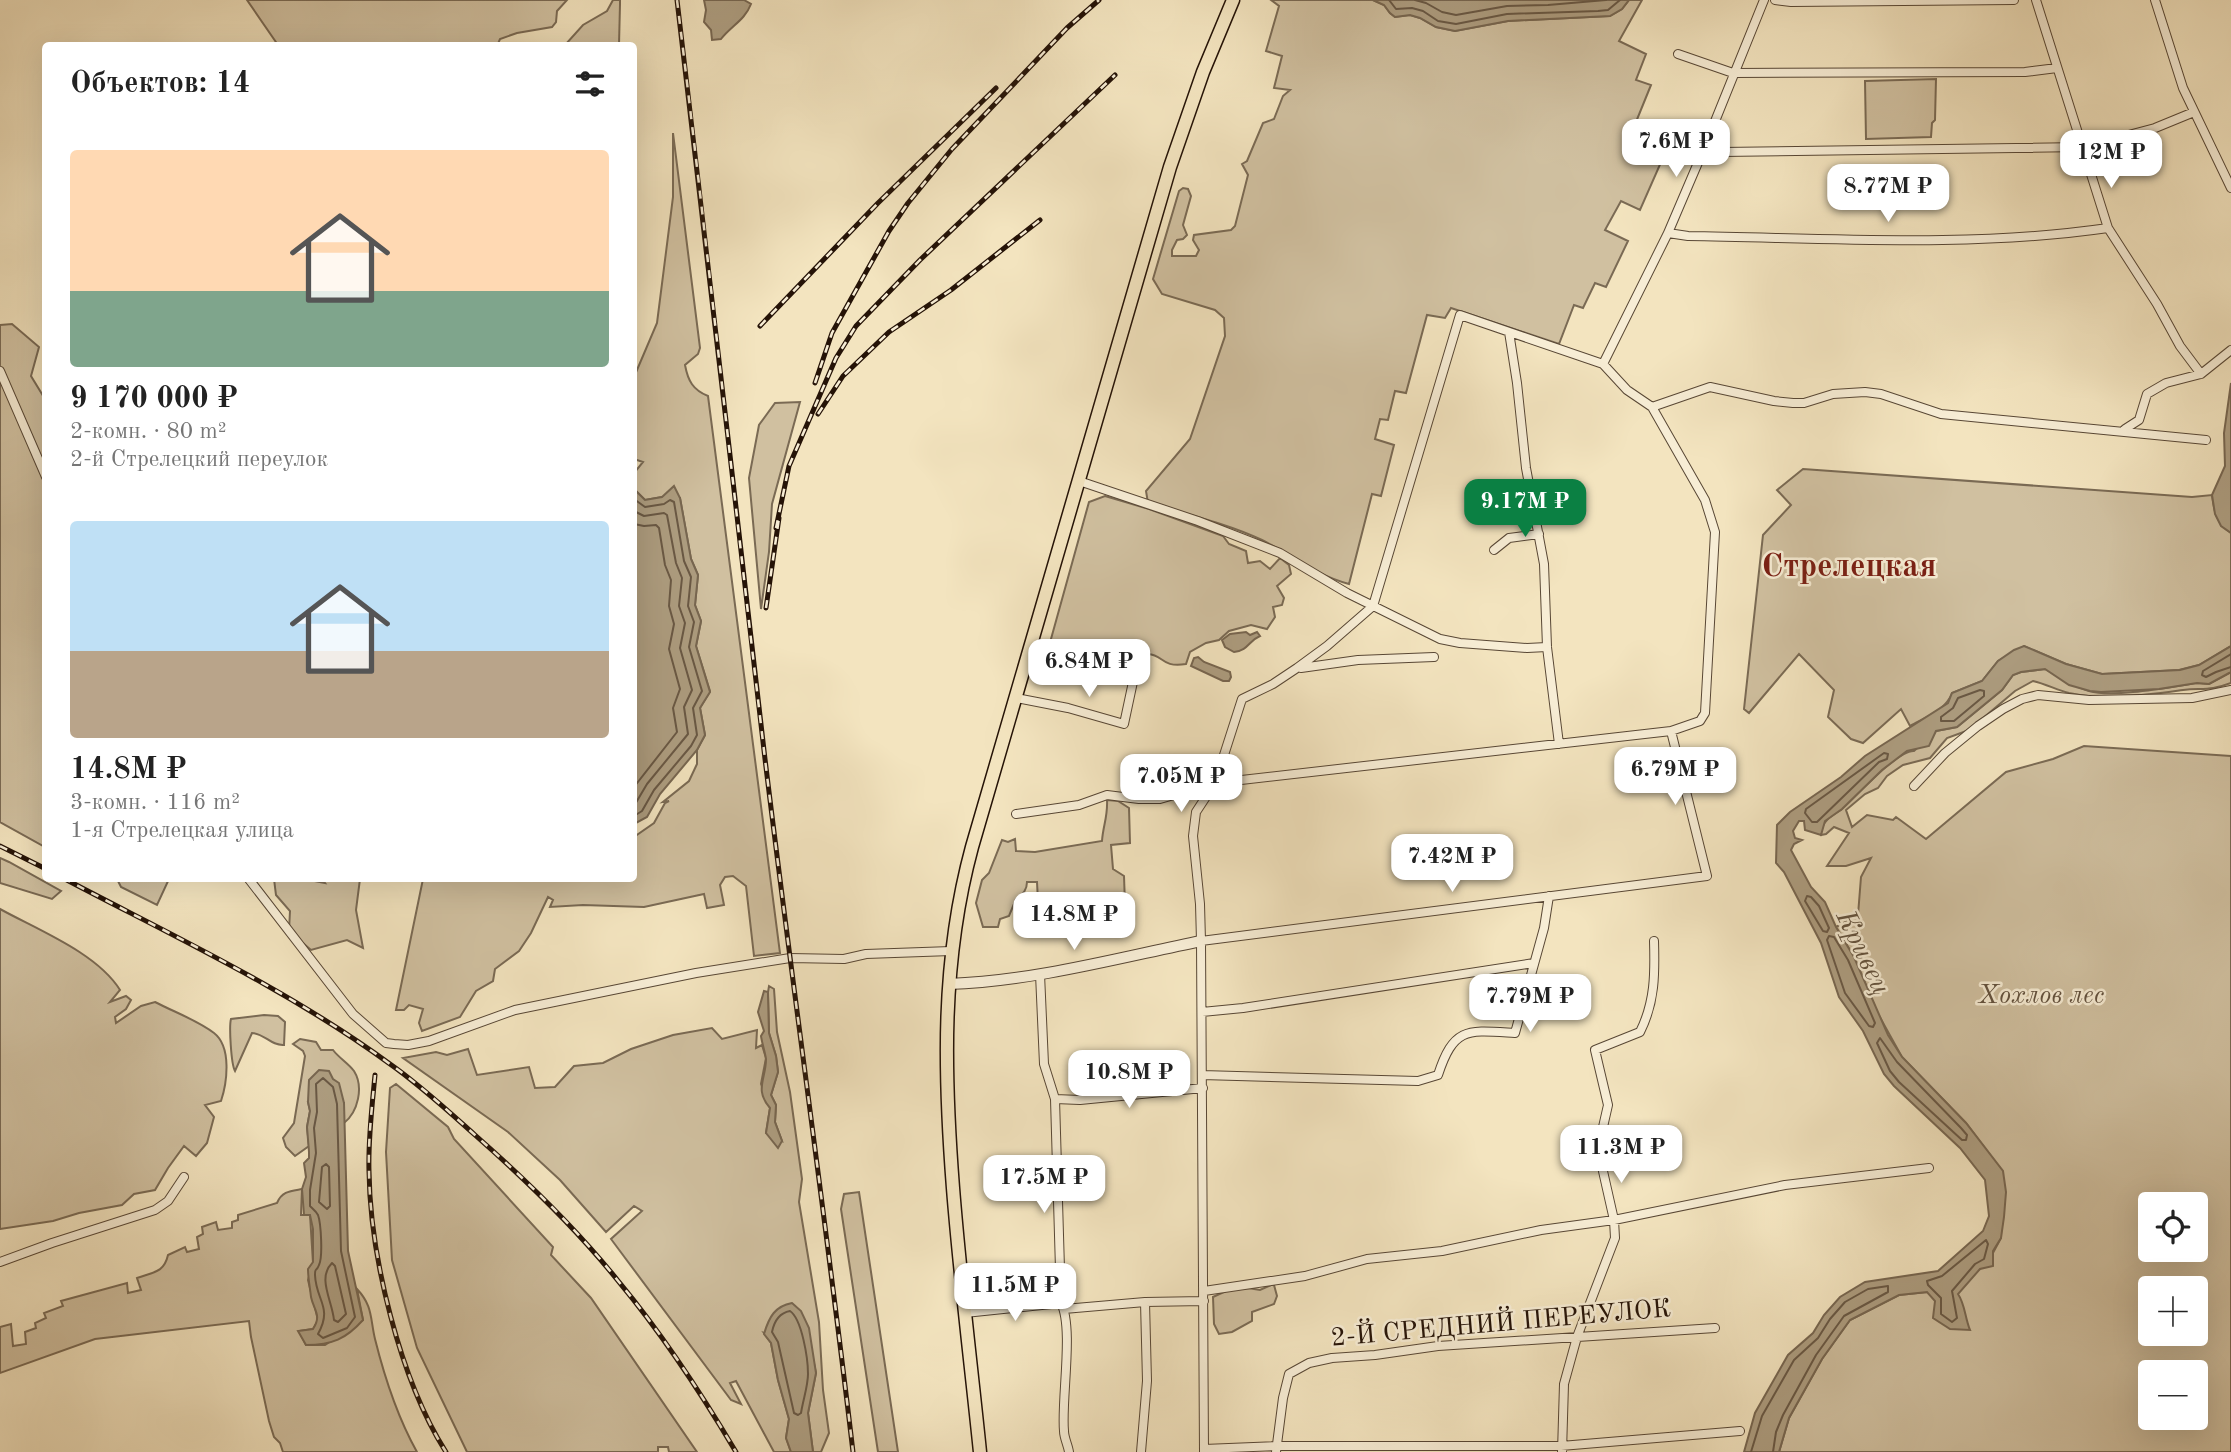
<!DOCTYPE html>
<html lang="ru">
<head>
<meta charset="utf-8">
<style>
	body { margin:0; font-family:"Old Standard TT",serif; background:#f6f6f6; color:#222; height:100vh; display:flex; flex-direction:column; font-size:26px; white-space:nowrap }
	* { box-sizing:border-box; margin:0 }
	p { font-size:23px; color:#767676 }
	.icon { flex:none; width:38px; height:38px; fill:none; stroke:currentColor; stroke-width:2; stroke-linecap:round; stroke-linejoin:round }
	.map { position:relative; flex:1; overflow:hidden }
	.details { position:absolute; left:42px; top:42px; width:595px; height:840px; display:flex; flex-direction:column; background:#fff; border-radius:7px; box-shadow:0 7px 28px #0002 }
	.details>* { flex:none }
	.tools { position:absolute; left:2138px; top:1192px; display:grid; gap:14px }
	.tools a { display:grid; place-items:center; width:70px; height:70px; border-radius:7px; background:#fff; box-shadow:0 7px 28px #0002; font-size:35px }
	.price { position:absolute; translate:-50% -60px; padding:0 16px; border-radius:14px; background:#fff; color:#222; font-size:23px; line-height:46px; filter:drop-shadow(0 2px 4px #0008) }
	.price::after { content:''; position:absolute; left:50%; top:42px; width:21px; height:16px; margin-left:-10px; background:inherit; clip-path:polygon(0 0,100% 0,50% 100%) }
	.price.on { background:#0b8043; color:#fff }
	ul { padding:0; list-style:none }
	li { display:grid; align-content:center; gap:14px; height:371px; padding:0 28px }
	li span { display:grid; place-items:center; height:217px; border-radius:7px; color:#555 }
	li>.icon { margin-inline-start:auto }
	span .icon { width:126px; height:126px; fill:#fffc; stroke-width:1 }
	li b { font-size:30px }
	h2 { display:flex; justify-content:space-between; align-items:center; height:84px; padding:0 28px; font-size:30px }
	.map>svg:first-child { display:block }
</style>
</head>
<body>
<div class="map">
<svg width="2231" height="1452" viewBox="0 0 2231 1452">
	<rect width="100%" height="100%" fill="#f3e4bf"/>
	<filter id="stains"><feTurbulence type="fractalNoise" baseFrequency=".00286" numOctaves="4"/><feColorMatrix values="0 0 0 0 .2 0 0 0 0 .09 0 0 0 0 .02 0 0 0 .5 -.17"/></filter>
	<radialGradient id="worn" r=".72"><stop offset=".6" stop-color="#630" stop-opacity="0"/><stop offset="1" stop-color="#630" stop-opacity=".3"/></radialGradient>
	<path fill="#d0c0a0" stroke="#7a6a54" stroke-width="2" fill-rule="evenodd" d="M247,0H567L557,11L556,22L552,27L517,33L500,39L497,46L278,45Z
		M613,0H620V4L619,45H565L583,25L607,11Z
		M1271,0H1373L1384,5L1390,13L1395,17L1410,15L1420,18L1436,27L1455,31L1508,21L1610,16L1622,9L1629,0H1642L1619,41L1646,54L1636,80L1651,85L1627,144L1662,160L1640,210L1621,201L1605,230L1628,241L1606,287L1595,283L1583,308L1574,305L1559,344L1451,308L1445,318L1427,315L1406,393L1395,391L1388,420L1380,419L1375,439L1394,445L1381,496L1372,494L1349,584C1315,575 1292,555 1262,540C1226,523 1185,514 1148,503L1146,491L1190,439L1225,336L1224,318L1215,310L1162,294L1153,279L1179,191L1183,188L1188,189L1191,196L1183,225L1187,235L1183,239L1177,240L1172,250V256H1196L1199,250L1193,240L1194,235L1231,230L1235,226L1248,175L1242,164L1247,161L1263,123L1274,119L1283,96L1290,90L1274,88L1282,56L1266,51L1279,6Z
		M1936,79L1935,120L1932,123L1931,137L1866,139L1865,81Z
		M673,133L700,348L698,354L685,365C688,381 693,390 708,396L780,953L754,956L746,886L733,876L725,877L720,885L724,905L707,908L704,894L644,907L583,905L550,907L553,900L548,897L531,933L519,951L495,969L493,981L476,991L460,1017L422,1031L419,1023L423,1009L409,1005L404,1010H396L423,879L634,878V837L654,823L665,803L669,801L663,802L689,781L697,764V750L705,735L700,708L710,691L696,646L701,621L695,605L698,575L691,559L680,498L662,497L645,500L634,489V473L643,462L634,459V377L657,323L673,197Z
		M12,324L39,347L31,376L45,399V847L0,822V325Z
		M800,402L772,504L769,552L761,609L749,478L759,425L775,403Z
		M1803,469L2192,497L2212,495C2214,512 2216,523 2231,533V646L2199,665L2179,670L2102,674L2066,664L2024,646L1998,661L1982,681L1952,693C1946,710 1926,717 1910,726L1901,709L1863,743L1851,739L1828,717L1834,690L1799,654L1749,713L1744,709L1763,535L1791,505L1777,490Z
		M1105,496L1149,509L1223,536L1229,544L1246,551L1248,563L1260,561L1270,569L1280,558L1289,565L1291,574L1277,586L1284,598L1282,605L1273,607L1275,617L1267,629L1251,625L1229,631L1219,640L1206,643L1190,652L1186,664C1161,668 1164,655 1148,654C1145,654 1142,656 1138,657C1134,657 1130,655 1126,655L1119,675L1046,657L1089,502Z
		M2045,669C2059,677 2072,686 2089,691C2114,698 2170,687 2197,683L2209,684L2231,672V683C2210,691 2204,688 2183,690C2146,695 2107,701 2069,693C2057,690 2046,684 2033,681L2015,691L1969,730L1947,738L1930,758L1903,765L1887,776L1878,788L1865,794L1846,810L1852,827L1867,815L1893,820L1896,817L1926,839L2006,772L2053,759L2084,746L2231,756V1452H1779L1789,1418L1822,1359L1850,1320L1899,1295L1928,1292L1986,1266L2001,1238L2002,1171L1966,1123L1902,1057L1877,1012L1854,957L1836,927L1858,915L1861,877L1871,858L1846,866H1827L1849,833L1834,827L1826,834L1821,835C1821,829 1823,824 1827,820C1831,816 1836,813 1841,810C1856,797 1897,750 1914,751L1936,731L1957,727L2002,690L2013,675L2021,672ZM2151,1204H2196V1250H2151ZM2151,1288H2196V1334H2151ZM2151,1372H2196V1418H2151Z
		M1107,800L1118,801L1129,808L1130,843L1111,845L1113,869L1124,876L1125,905L1112,907V918L1103,921L1100,910H1090L1081,905L1059,910L1060,917L1039,922L1037,882H1027C1027,890 1023,895 1016,899L1009,916L1000,919L998,927H983L976,903L982,880L989,873L1002,840L1008,842L1015,839L1016,851L1035,852L1102,841C1103,826 1108,816 1107,800Z
		M0,858L9,862L61,891L52,899L0,883Z
		M117,879H169L157,905L121,887Z
		M274,879H304L325,883L322,879H360L356,910L363,948L347,940L311,950L289,931L290,911L276,895Z
		M0,909C38,930 97,953 120,990L110,1002L126,996L131,1000L126,1009L115,1017L116,1023L141,1006L155,1002C174,1012 197,1020 214,1033C232,1047 227,1083 221,1101L205,1105L214,1117L207,1143L196,1156L184,1146L168,1168L155,1190L134,1194L122,1205L79,1213L53,1221L0,1229Z
		M769,986L774,989L777,1032L790,1092L802,1179L799,1202L819,1322L823,1390L829,1433L821,1452H813L808,1413L816,1373L812,1354L764,1333L771,1343L778,1380L789,1419L786,1438L791,1452H774L736,1381L730,1383L741,1404L731,1400L611,1239L642,1211L634,1206L606,1232L560,1180L508,1132L403,1058L436,1052L447,1055L468,1049L477,1075L529,1067L535,1088L555,1087L574,1066L603,1063L631,1049L673,1035L712,1028L722,1039L757,1030L756,1048L762,1045L766,1058L761,1084L770,1108L766,1133L782,1141L775,1122L776,1105L771,1095L778,1072L776,1056L769,1033L768,992Z
		M264,1015L278,1016L285,1022L284,1045C271,1046 264,1033 252,1033L235,1071C231,1064 229,1026 231,1019Z
		M300,1039L316,1042L321,1050H333C339,1058 348,1063 354,1071C364,1087 358,1112 344,1123V1103L308,1102L310,1111L307,1127L309,1146L295,1156L286,1147L283,1138L294,1123L305,1056L303,1051L293,1044Z
		M396,1084L448,1127L454,1139L553,1247L551,1255L591,1298L697,1452H669L668,1447H658V1452H467L417,1348L392,1260L386,1152L390,1088Z
		M302,1189L301,1215H310L313,1263L308,1280L318,1320L313,1329L299,1331L306,1345H325L363,1320L357,1289C373,1306 370,1318 375,1339C384,1375 399,1420 417,1452H283L280,1443L274,1437L269,1421L251,1337L249,1321L95,1339L0,1373V1327L11,1324L13,1346L26,1344L25,1332L36,1328L35,1323L46,1318L44,1313L63,1306L61,1301L127,1283L128,1293L141,1290L137,1278C153,1272 164,1273 168,1255L185,1247L187,1252L199,1249L197,1237L203,1234L202,1227L216,1222L218,1230L232,1228V1222L238,1220V1215L277,1203C282,1191 291,1191 302,1189Z
		M859,1192L898,1452H878L841,1209L844,1194Z
		M1271,1285H1274L1277,1296L1274,1304L1252,1312V1321L1232,1332L1219,1334L1214,1324L1213,1297L1226,1291L1248,1288L1260,1290Z"/>
	<path fill="#ad9d80" stroke="#776650" stroke-width="2" d="M704,0H744L751,4C745,20 731,26 721,39L712,40L711,30L704,22L706,10Z
		M1373,0H1629L1622,9L1610,16L1508,21L1455,31L1436,27L1420,18L1410,15L1395,17L1390,13L1384,5Z
		M2231,383V533L2221,526L2215,514L2212,495L2225,466L2224,433Z
		M674,486L680,498L691,559L698,575L695,605L701,621L696,646L710,692L700,708L705,735L697,750L660,794L647,817L634,824V489L645,500L662,497Z
		M1246,632L1250,635L1257,632L1260,636C1248,641 1249,650 1234,652L1225,647L1222,640L1230,634Z
		M2024,646L2066,664L2102,674L2180,670L2199,665L2231,646V672L2209,684L2197,683L2159,689L2101,692L2090,691L2069,685L2045,669L2021,672L2013,675L2002,690L1957,727L1936,731L1929,746L1907,751L1882,770L1842,809L1825,821L1821,835L1805,830L1804,821H1799L1793,831L1795,838L1802,840L1794,844L1791,850L1811,887L1825,902L1836,927L1854,957L1888,1035L1902,1057L1966,1123L2003,1171L2006,1192L2004,1217L2001,1238L1993,1251V1266L1980,1269L1958,1294C1965,1304 1965,1318 1970,1330L1950,1329L1933,1318L1935,1301L1927,1292L1899,1295L1850,1320L1822,1359L1789,1418L1779,1452H1744L1755,1413L1788,1355L1813,1333L1824,1315L1840,1297L1865,1282L1938,1271L1983,1231L1989,1216L1985,1180L1960,1148L1894,1086L1884,1074L1863,1031L1839,997L1821,943L1784,872L1776,863L1777,825L1790,812L1841,777L1865,756L1948,703L1952,693L1982,681L1998,661L2014,650Z
		M1198,657L1204,662L1230,672L1231,677L1229,681H1223L1191,666L1194,658Z
		M764,991L768,992V996L769,1033L776,1056L778,1072L771,1095L776,1105L775,1122L782,1141L778,1148L766,1133L770,1108C754,1090 766,1079 766,1059C765,1052 762,1043 761,1036L764,1031L758,1012Z
		M319,1070L329,1071L333,1079L339,1083L344,1103L348,1251L363,1320C346,1339 332,1345 306,1345L298,1331L313,1329C322,1315 314,1311 311,1297C310,1288 308,1278 308,1269L313,1262V1229L310,1215H304L302,1189L306,1177L304,1163L309,1158V1152L307,1127L310,1111L308,1102L309,1080Z
		M792,1303L801,1311L809,1328L816,1373L808,1413L813,1452H791L786,1438L789,1419L778,1380L771,1343L764,1334C769,1317 775,1306 792,1303Z"/>
	<g fill="none" stroke-linecap="round" stroke-linejoin="round">
		<path stroke="#695844" stroke-width="2" d="M1389,0L1396,9L1412,8L1423,11L1438,21L1456,24L1507,14L1598,11L1608,10L1620,0
			M1415,0L1426,3L1442,12L1456,15L1507,6L1548,5L1606,0
			M634,499L645,507L664,504L670,500L674,502L684,561L691,577L688,606L694,622L689,647L702,691L693,708L697,735L691,746L654,790L642,811L634,816
			M634,511L644,516L664,513L667,515L676,563L682,578L679,606L685,623L680,648L692,690L684,707L688,734L647,784L634,806
			M634,524L644,526L656,525L659,528L665,565L671,580L669,606L674,624L669,649L680,689L673,708L677,732L634,787
			M2231,654L2203,671L2202,675L2206,677L2216,672L2231,667
			M1980,690L1984,691V696L1954,721H1941V717L1953,708L1958,698Z
			M1884,753L1888,754L1887,759L1879,762L1817,822H1812L1805,813L1806,809Z
			M1807,896L1811,897L1819,906L1829,928L1827,932L1823,931L1805,901Z
			M1829,936L1834,937L1848,960L1875,1023L1873,1027L1869,1026L1845,993L1827,940Z
			M1880,1038L1897,1062L1961,1128L1967,1135L1966,1140H1962L1899,1082L1890,1071L1877,1043Z
			M323,1078L333,1087L337,1104L341,1251L355,1317L347,1328L323,1338L318,1334C333,1307 316,1301 315,1275C315,1266 316,1273 319,1265C323,1257 321,1223 318,1215C316,1211 313,1209 310,1206V1190L316,1153L314,1128L317,1112L316,1084Z
			M326,1164L329,1167L330,1206L327,1209L319,1202L322,1167Z
			M1986,1240L1988,1244L1984,1259L1975,1264L1952,1291L1957,1318L1952,1322L1941,1314V1298L1928,1285L1927,1281L1942,1276Z
			M332,1263L335,1266L346,1314L338,1322L334,1320C332,1300 317,1278 332,1263Z
			M790,1311C802,1319 808,1359 808,1374C808,1386 803,1400 801,1413L798,1415L794,1413L778,1342L772,1332C774,1322 779,1313 790,1311Z
			M1751,1452L1762,1416L1794,1360L1818,1338L1830,1319L1845,1302L1868,1289L1888,1286V1292L1844,1316L1816,1355L1783,1415L1776,1432L1773,1452"/>
		<g stroke="#584735" stroke-width="10">
			<path id="minor" d="M1775,0L1791,2L2014,0
				M2036,0L2108,228L2157,304L2180,346L2201,374
				M2155,0L2183,88L2231,188
				M1678,54L1733,73L2025,72L2057,68
				M1651,128L1703,151L1721,152L2083,147L2155,128L2194,112
				M1668,233L1688,236C1827,238 1970,248 2108,228
				M1509,332L1517,383L1526,468L1544,564L1547,647L1559,744
				M1603,364L1668,233L1703,151L1764,0
				M0,371L46,477
				M2125,429L2139,420L2147,394L2166,383L2201,374L2231,350
				M1079,481L1198,521L1280,553L1347,593L1440,639L1460,643L1527,648L1547,647
				M1494,550L1509,538L1539,534
				M1301,668L1358,660L1434,657
				M1016,698L1068,708L1124,724L1137,663
				M1914,786L1945,753L1978,726L2003,709L2022,699L2038,695L2089,700L2192,698L2231,690
				M1016,814L1079,805L1107,795L1139,799H1160L1215,783L1671,731L1700,721L1705,713L1715,532L1705,500L1652,407L1710,387L1774,401L1793,403H1804L1833,394L1865,392L1881,394L1941,414L2206,440
				M248,878L353,1014L386,1043L394,1044L408,1045L429,1041L515,1010L696,973L790,958L844,959L866,954L951,951
				M1201,941L1707,876L1671,731
				M1040,974L1044,1064L1055,1099L1061,1303C1074,1328 1061,1400 1064,1431C1064,1438 1068,1445 1069,1452
				M1202,1012L1243,1008L1534,963
				M1202,1075L1418,1081L1438,1075C1454,1026 1468,1030 1515,1033L1544,928L1549,896
				M1055,1099L1080,1100L1203,1088
				M0,1262L52,1243L155,1210L168,1201L184,1177
				M1204,1291L1305,1276L1367,1259L1442,1251L1541,1230L1614,1220L1785,1185L1929,1168
				M1064,1309L1145,1302L1204,1301
				M965,1313L1061,1303
				M1204,1449L1277,1446H1561L1740,1431
				M1141,1452L1147,1381L1145,1302
				M1204,1452L1201,941L1200,904L1193,836L1196,812L1215,783L1242,699L1273,684L1297,668L1327,646L1373,606L1460,315L1603,364L1627,390L1652,407
				M1276,1452L1283,1398L1289,1374L1309,1363L1332,1358L1375,1355L1438,1346L1715,1328
				M1562,1452L1564,1384L1577,1337L1615,1238L1614,1220L1598,1149L1608,1105L1595,1050L1640,1032C1655,1002 1655,974 1654,941"/>
		</g>
		<g stroke="#584735" stroke-width="12">
			<path id="tertiary" d="M949,984C1034,981 1118,958 1201,941"/>
		</g>
		<g stroke="#251307" stroke-width="15">
			<path id="primary" d="M980,1452C971,1364 960,1277 953,1188C944,1072 941,961 972,847L1170,167L1203,72L1233,0"/>
		</g>
		<use href="#minor" stroke="#f7edd5" stroke-width="8"/>
		<use href="#tertiary" stroke="#f7edd5" stroke-width="10"/>
		<use href="#primary" stroke="#f3e4bf" stroke-width="12"/>
		<g stroke="#251307" stroke-width="5">
			<path id="rail" d="M677,0C708,253 735,506 765,759C793,990 826,1221 853,1452
				M760,326L878,203L996,88
				M815,383L832,333L889,231L908,203L952,149L1067,28L1099,0
				M818,414L843,376L889,332L951,290L1040,220
				M776,528L789,466L836,358L856,326L920,260L1115,75
				M766,608L779,518
				M0,846L46,869
				M63,878C173,936 289,990 390,1064C420,1085 447,1110 475,1135C526,1180 576,1228 619,1282C663,1335 701,1393 736,1452
				M375,1075C372,1107 368,1139 369,1171C370,1256 400,1380 446,1452"/>
		</g>
		<use href="#rail" stroke="#f7edd5" stroke-width="2.5" stroke-dasharray="8" stroke-linecap="butt"/>
	</g>
	<g text-anchor="middle" dominant-baseline="central" stroke-width="5" stroke-linejoin="round" paint-order="stroke">
		<g font-size="26" font-style="italic" fill="#61503d" stroke="#f7edd5">
			<text x="2041" y="996">Хохлов лес</text>
		</g>
		<g font-size="26" fill="#251307" stroke="#f7edd5">
			<text transform="translate(1501 1324) rotate(-5)">2-Й СРЕДНИЙ ПЕРЕУЛОК</text>
		</g>
		<g font-size="28" font-style="italic" fill="#62513d" stroke="#f7edd5">
			<text transform="translate(1862 953) rotate(64)">Кривец</text>
		</g>
		<g font-size="33" font-weight="bold" fill="#7a1f14" stroke="#f7edd5">
			<text x="1849" y="567">Стрелецкая</text>
		</g>
	</g>
	<rect width="100%" height="100%" filter="url(#stains)"/>
	<rect width="100%" height="100%" fill="url(#worn)"/>
</svg>
<div class="tools">
<a><svg class="icon" aria-label="locate" viewBox="0 0 24 24"><circle cx="12" cy="12" r="6"/><path d="M12 2v4M12 18v4M2 12h4M18 12h4"/></svg></a>
<a>+</a>
<a>−</a>
</div>
<b class="price" style="left:1676px;top:179px">7.6M ₽</b>
<b class="price" style="left:2111px;top:190px">12M ₽</b>
<b class="price" style="left:1888px;top:224px">8.77M ₽</b>
<b class="price on" style="left:1525px;top:539px">9.17M ₽</b>
<b class="price" style="left:1089px;top:699px">6.84M ₽</b>
<b class="price" style="left:1675px;top:807px">6.79M ₽</b>
<b class="price" style="left:1181px;top:814px">7.05M ₽</b>
<b class="price" style="left:1452px;top:894px">7.42M ₽</b>
<b class="price" style="left:1074px;top:952px">14.8M ₽</b>
<b class="price" style="left:1530px;top:1034px">7.79M ₽</b>
<b class="price" style="left:1129px;top:1110px">10.8M ₽</b>
<b class="price" style="left:1621px;top:1185px">11.3M ₽</b>
<b class="price" style="left:1044px;top:1215px">17.5M ₽</b>
<b class="price" style="left:1015px;top:1323px">11.5M ₽</b>
<section class="details">
<h2>Объектов: 14<svg class="icon" aria-label="filters" viewBox="0 0 24 24"><path d="M4 7h16M4 17h16"/><circle cx="9" cy="7" r="2"/><circle cx="15" cy="17" r="2"/></svg></h2>
<ul>
<li><span style="background:linear-gradient(#ffd9b3 65%,#7fa58c 0)"><svg class="icon" aria-label="home" viewBox="0 0 24 24"><path d="M3 11l9-7 9 7M6 9v11h12V9"/></svg></span><div><b>9 170 000 ₽</b><p>2-комн. · 80 m²</p><p>2-й Стрелецкий переулок</p></div></li>
<li><span style="background:linear-gradient(#bfe0f5 60%,#b9a48a 0)"><svg class="icon" aria-label="home" viewBox="0 0 24 24"><path d="M3 11l9-7 9 7M6 9v11h12V9"/></svg></span><div><b>14.8M ₽</b><p>3-комн. · 116 m²</p><p>1-я Стрелецкая улица</p></div></li>
</ul>
</section>
</div>
</body>
</html>
